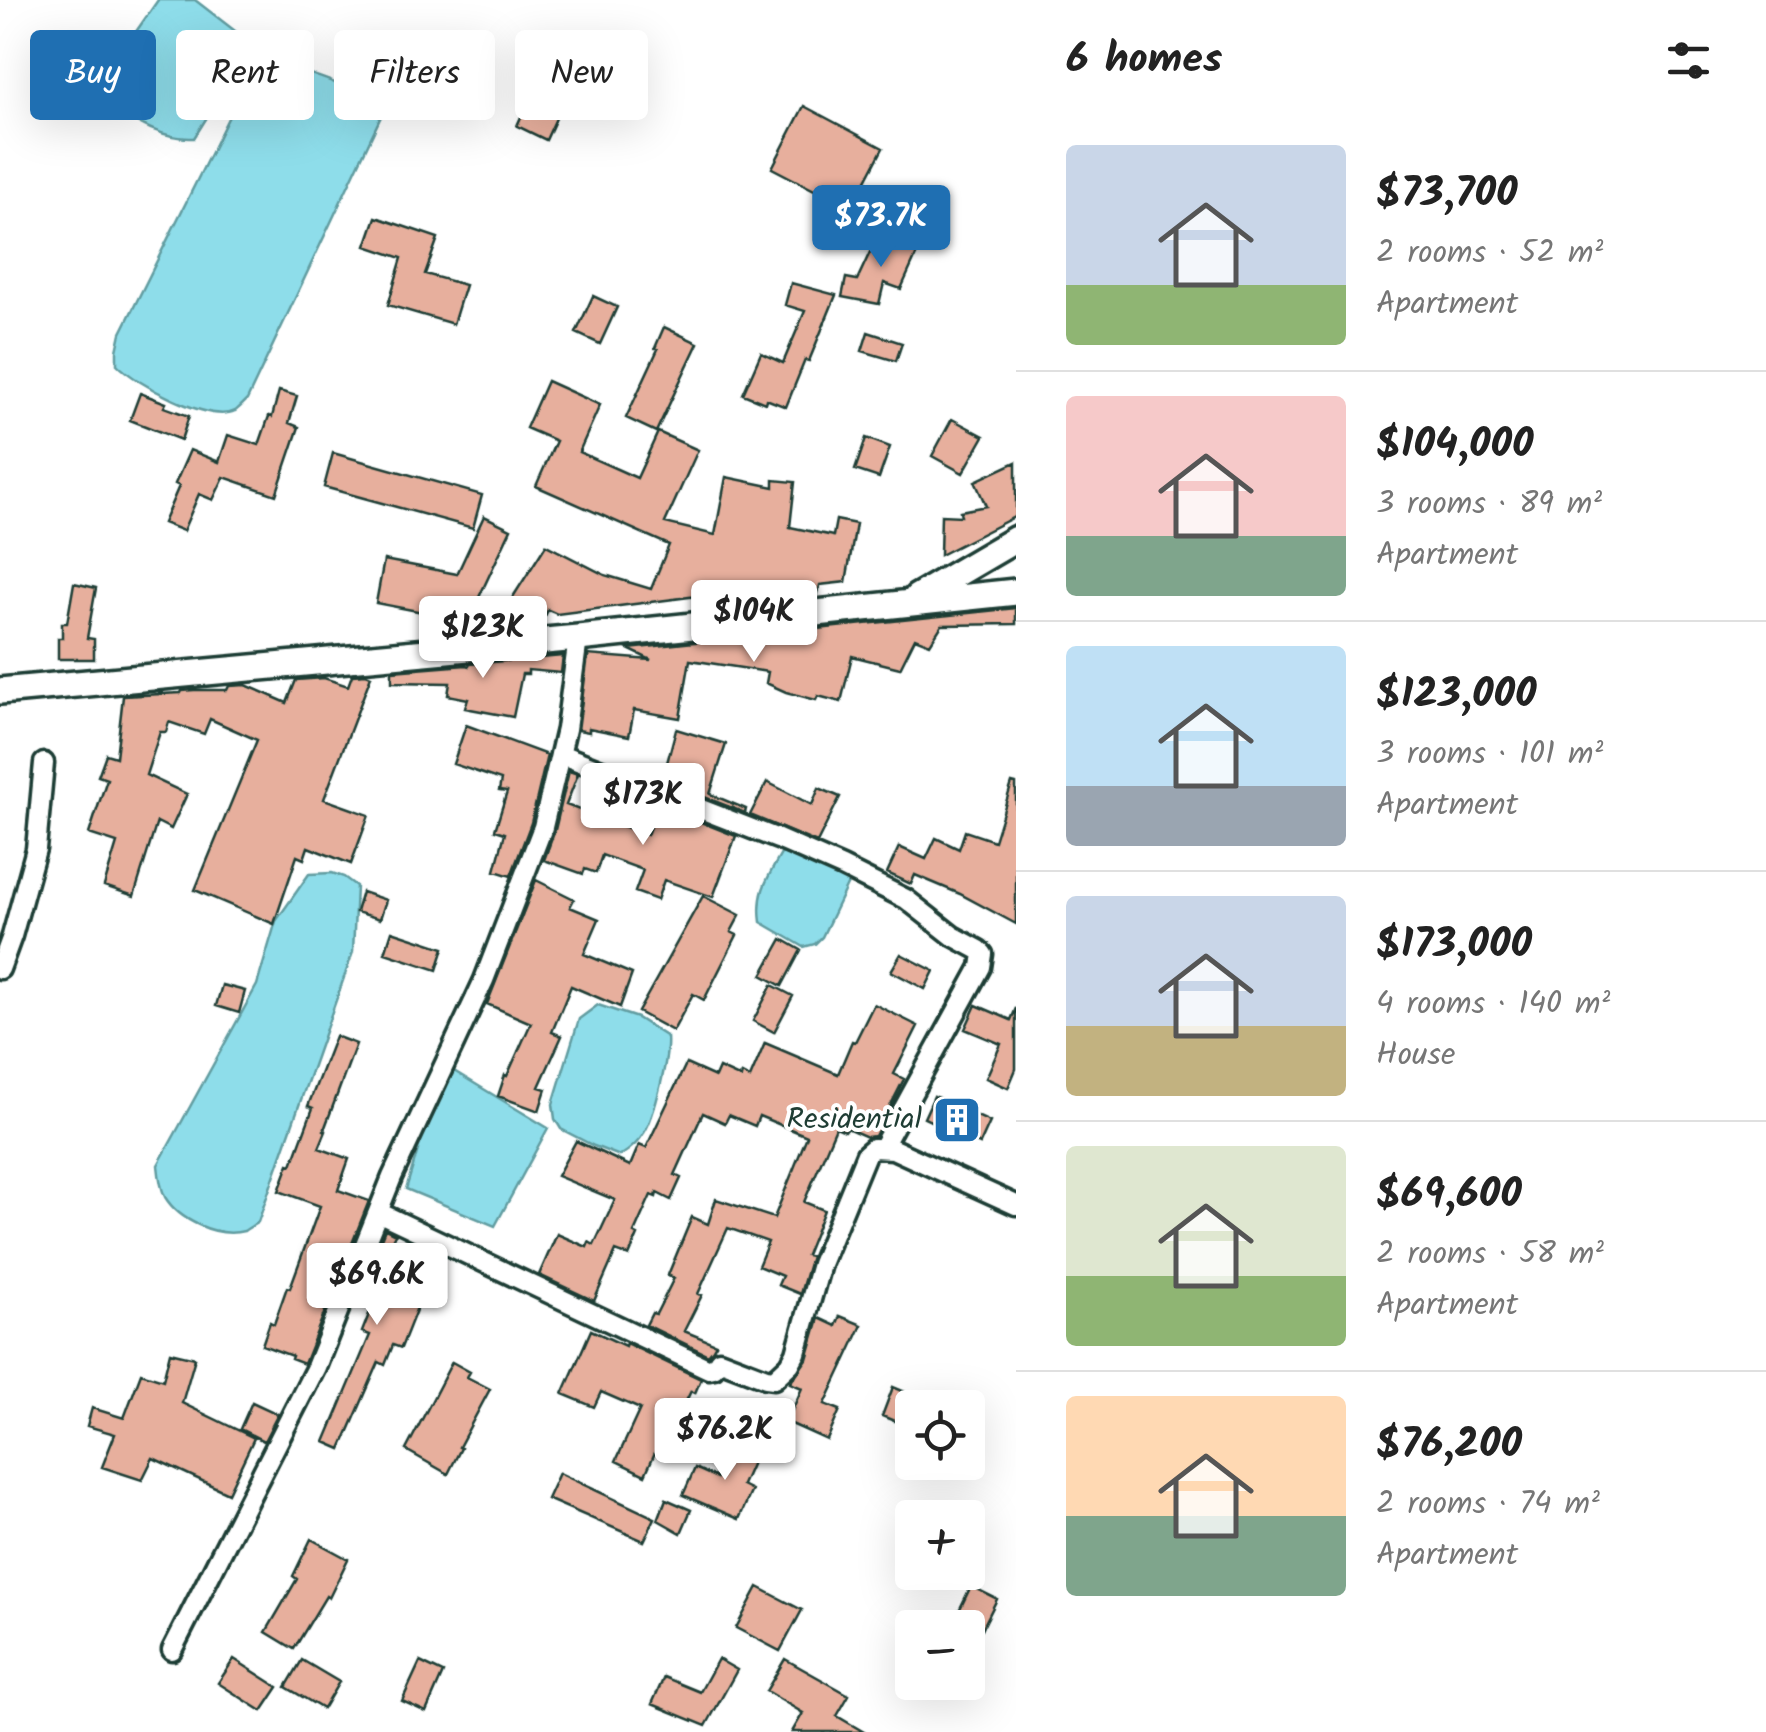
<!DOCTYPE html>
<html lang="en">
<head>
<meta charset="utf-8">
<style>
	body { margin:0; font-family:Kalam,sans-serif; background:#f6f6f6; color:#222; height:100vh; display:flex; flex-direction:column; font-size:38px; white-space:nowrap }
	* { box-sizing:border-box; margin:0 }
	p { font-size:32px; color:#767676 }
	.icon { flex:none; width:55px; height:55px; fill:none; stroke:currentColor; stroke-width:2; stroke-linecap:round; stroke-linejoin:round }
	.map { position:relative; flex:1; overflow:hidden }
	.sheet { display:flex; flex-direction:column; background:#fff; width:750px }
	.sheet>* { flex:none }
	.guide { position:absolute; left:30px; top:30px; width:835px; height:90px; display:flex; gap:20px }
	.buttons { position:absolute; left:895px; top:1390px; display:grid; gap:20px }
	.buttons a { display:grid; place-items:center; width:90px; height:90px; border-radius:10px; background:#fff; box-shadow:0 10px 40px #0002; font-size:50px }
	.price { position:absolute; translate:-50% -85px; padding:0 22px; border-radius:10px; background:#fff; color:#222; font-size:32px; line-height:65px; filter:drop-shadow(0 2px 5px #0008) }
	.price::after { content:''; position:absolute; left:50%; top:60px; width:30px; height:22px; margin-left:-15px; background:inherit; clip-path:polygon(0 0,100% 0,50% 100%) }
	.price.on { background:#1f6fb2; color:#fff }
	ul { padding:0; list-style:none }
	li { display:flex; align-items:center; gap:30px; height:250px; padding:0 50px }
	li+li { border-top:2px solid #e0e0e0 }
	li span { display:grid; place-items:center; flex:none; width:280px; height:200px; border-radius:10px; color:#555 }
	li>.icon { margin-inline-start:auto }
	span .icon { width:120px; height:120px; fill:#fffc; stroke-width:1 }
	li b { font-size:42px }
	h2 { display:flex; justify-content:space-between; align-items:center; height:120px; padding:0 50px; font-size:42px }
	.pill { padding:0 35px; border-radius:10px; background:#fff; box-shadow:0 10px 40px #0002; font-size:35px; line-height:90px }
	.pill.on { background:#1f6fb2; color:#fff }
	main { display:flex; flex:1; min-height:0 }
	.map>svg:first-child { display:block }
</style>
</head>
<body>
<main>
<div class="map">
<svg width="1016" height="1732" viewBox="0 0 1016 1732">
	<rect width="100%" height="100%" fill="#fff"/>
	<filter id="ink" filterUnits="userSpaceOnUse"><feTurbulence type="fractalNoise" baseFrequency=".01" numOctaves="2"/><feDisplacementMap in="SourceGraphic" scale="20" xChannelSelector="R" yChannelSelector="G"/><feConvolveMatrix kernelMatrix="1 2 1 2 8 2 1 2 1" color-interpolation-filters="sRGB"/></filter>
	<g filter="url(#ink)">
		<path fill="#8eddea" stroke="#629da1" stroke-width="2.5" d="M158,0H195L243,37V60L194,138C160,140 131,118 103,102V79Z
			M282,65C317,76 356,87 383,112L247,400C246,401 236,411 235,411C209,424 135,383 117,364V351L121,333L249,76L266,67Z
			M786,852L843,873L849,881L822,937L815,944L804,947L761,922C757,892 767,879 781,854Z
			M332,873L344,877L356,886L353,952L258,1222C257,1223 245,1230 244,1231C216,1238 179,1220 165,1197C160,1186 159,1176 158,1165L257,985L276,921L309,874Z
			M598,1005L637,1018L667,1037C669,1056 655,1116 644,1133C639,1142 628,1151 620,1156L594,1146L561,1129L555,1119L553,1104L579,1019Z
			M444,1065L548,1128L495,1226L406,1189Z"/>
		<path fill="#e7af9d" stroke="#1f3d34" stroke-width="2.5" d="M532,92L562,105L546,140L517,126Z
			M804,106L883,148L851,209L772,168Z
			M376,217L438,238L425,274L465,285L453,324L388,305L402,258L366,246Z
			M878,235L919,249L901,289L884,283L879,304L842,297L846,278L857,280Z
			M791,283L836,295L809,361L805,360L786,407L766,399L765,403L743,394L761,353L783,363L805,311L785,305Z
			M593,296L617,307L600,344L576,333Z
			M664,327L698,343L656,432L626,418L658,349L655,348Z
			M868,332L902,343L896,361L862,351Z
			M547,381L600,405L579,452L637,478L658,432L698,450L665,523L715,535L726,477L774,487V480L795,482L790,527L833,536L836,520L856,524L846,582L820,585L817,597L723,606L721,593L557,614L548,610L545,616L517,619L518,627L492,630L546,545L605,575L651,589L669,545L536,486L556,441L526,428Z
			M279,391L297,396L289,423L299,427L276,495L224,477L213,500L199,494L183,531L163,523L179,486L175,484L190,450L219,462L228,435L259,445L269,416L272,417Z
			M140,393L166,403L164,407L189,416L181,440L130,420Z
			M952,419L984,436L963,473L932,456Z
			M866,438L890,447L879,478L855,470Z
			M333,453L482,495L473,528L324,487Z
			M1016,462V516L940,555L941,515L961,516L960,511L986,506L975,481Z
			M484,516L511,529L466,625L430,631L438,615L376,603L384,560L457,574Z
			M74,583L96,588L87,638L94,639V659H58V638H62V623H67Z
			M1016,608V624L942,625L930,644L915,638L900,668L852,656L841,702L818,696L816,700L786,692L766,683L768,672L690,660L680,718L634,710L629,736L589,728V732L578,730L588,655L651,660L628,649Z
			M563,656L561,673L528,670V674H522L513,717L465,708L468,699L448,695L450,683L392,682V671L466,665L469,666L470,664Z
			M366,674L371,676L324,799L369,815L351,864L308,847L304,859L297,856L274,924L195,890L257,740L210,719L204,734L169,722L166,732H160L146,775L187,794L171,829L157,822L134,896L104,886L117,843L89,834L107,779L98,776L106,754L116,757L123,696L181,693L182,691L194,690H227L229,686L246,685L287,703L296,680L324,678L348,686L352,675Z
			M466,725L547,755L531,823L511,876L495,871L505,833L495,830L507,792L499,791L501,780L453,764Z
			M676,729L726,744L710,794L746,809L745,813L666,782L667,779L663,778Z
			M569,771L578,774L566,805L647,835L658,805L736,836L713,897L664,880L657,900L635,892L643,870L602,855L596,873L585,869L583,874L544,860L555,830Z
			M767,782L812,805L819,788L840,797L817,843L750,815Z
			M1012,783L1016,784V924L960,894L915,875L911,884L887,873L899,847L926,859L936,838L959,849L965,831L994,841Z
			M536,880L574,899L570,907L599,919L584,954L632,974L620,1007L571,986L552,1032L562,1036L539,1087L546,1089L539,1111L498,1096L505,1075L507,1076L531,1023L487,1004Z
			M362,892L386,900L380,919L356,912Z
			M703,896L740,915L731,932L737,935L704,1000L693,994L673,1031L638,1012Z
			M392,931L444,948L437,970L385,953Z
			M782,939L801,950L782,986L762,975Z
			M901,954L934,971L925,989L891,971Z
			M222,985L245,991L239,1013L216,1006Z
			M772,985L793,996L774,1032L753,1021Z
			M874,1004L918,1026L894,1074L904,1079L875,1136L867,1137L847,1128L845,1131L836,1127L804,1202L824,1210L806,1255L811,1256L800,1294L778,1285L782,1276L758,1266L768,1242L728,1228L698,1294L702,1295L684,1331L716,1344L713,1349L708,1355L646,1325L652,1313L656,1314L674,1278L668,1275L692,1217L708,1224L716,1199L774,1218L807,1136L759,1116L755,1126L729,1115L725,1123L703,1113L675,1175L681,1178L671,1200L657,1193L656,1197L651,1195L634,1233L638,1235L629,1256L616,1251L594,1301L539,1275L557,1234L587,1247L589,1242L594,1245L615,1200L557,1176L576,1141L630,1166L639,1145L646,1148L686,1064L715,1077L719,1068L741,1078L742,1074L750,1078L765,1043L838,1074L852,1041L855,1042Z
			M976,1005L1011,1020L1016,1008V1069L1008,1088L986,1078L1001,1044L965,1029Z
			M335,1036L356,1044L324,1130L326,1131L319,1148L349,1159L338,1190L369,1201L304,1364L291,1359L292,1356L262,1345L270,1322L274,1324L287,1287L290,1288L320,1206L279,1191L289,1164L292,1165L313,1108L308,1106Z
			M934,1096L990,1122L980,1144L924,1118Z
			M385,1229L395,1234L389,1247L413,1258L399,1291L420,1300L401,1348L393,1345L385,1365L379,1362L341,1449L325,1442L370,1335L362,1332L373,1304L357,1297Z
			M840,1316L862,1325L825,1404L840,1410L827,1440L787,1422L802,1388L790,1383L807,1359L819,1318L836,1326Z
			M591,1330L625,1346L626,1343L701,1379L695,1393L691,1391L676,1422L670,1419L645,1475L616,1461L640,1409L601,1392L594,1407L563,1394Z
			M170,1352L195,1358L182,1403L254,1438L228,1493L153,1458L142,1480L102,1467L115,1434L87,1426L92,1408L124,1418L141,1373L163,1380Z
			M452,1362L470,1372L467,1377L490,1389L459,1447L461,1448L448,1474L406,1450Z
			M893,1387L915,1396L904,1425L882,1416Z
			M252,1402L278,1414L264,1441L240,1429Z
			M733,1441L757,1451L742,1485L752,1490L739,1519L683,1495L695,1468L717,1478Z
			M559,1473L655,1518L644,1541L547,1499Z
			M666,1499L691,1510L681,1533L658,1520Z
			M311,1539L348,1559L329,1598L326,1596L294,1649L266,1632L297,1579L293,1576Z
			M971,1586L997,1599L982,1629L956,1617Z
			M758,1587L802,1610L780,1651L736,1628Z
			M234,1659L278,1687L262,1711L218,1683Z
			M718,1659L737,1670L706,1726L652,1704L664,1677L700,1692Z
			M785,1659L849,1695L837,1716L864,1732H792L803,1713L766,1691Z
			M302,1660L339,1682L323,1709L286,1687Z
			M420,1662L443,1673L426,1712L402,1701Z"/>
		<g fill="none" stroke-linecap="round" stroke-linejoin="round">
			<g stroke="#1f3d34" stroke-width="25">
				<path id="street" d="M560,754L778,839L842,867L906,899L953,936L979,950L983,954L981,967L882,1148
					M0,969L12,936L36,849L44,763
					M378,1212L709,1369L714,1368L719,1360L766,1378L774,1379L790,1364L796,1353L821,1264L866,1154L873,1148L893,1149L1016,1205
					M172,1650L316,1367L392,1177L484,980L543,827L566,729L578,638"/>
			</g>
			<g stroke="#1f3d34" stroke-width="32">
				<path id="secondary" d="M917,597L1016,539
					M0,691L578,638L1016,592"/>
			</g>
			<use href="#street" stroke="#fff" stroke-width="18"/>
			<use href="#secondary" stroke="#fff" stroke-width="25"/>
		</g>
	</g>
	<defs>
		<g id="building-square" transform="scale(2.5)"><rect x="-9" y="-9" width="18" height="18" rx="4" fill="#1f6fb2" stroke="#fff"/><path d="M-4-6H4V6H1V3H-1V6H-4ZM-2.5-4.3h1.7v1.8h-1.7ZM.8-4.3h1.7v1.8H.8ZM-2.5-1h1.7V.8h-1.7ZM.8-1h1.7V.8H.8Z" fill="#fff"/></g>
	</defs>
	<g fill-rule="evenodd">
		<use href="#building-square" x="957" y="1120"/>
	</g>
	<g text-anchor="middle" dominant-baseline="central" stroke-width="8" stroke-linejoin="round" paint-order="stroke">
		<g font-size="30" fill="#1f3d34" stroke="#fff" text-anchor="end">
			<text x="922" y="1120">Residential</text>
		</g>
	</g>
</svg>
<div class="buttons">
<a><svg class="icon" aria-label="locate" viewBox="0 0 24 24"><circle cx="12" cy="12" r="6"/><path d="M12 2v4M12 18v4M2 12h4M18 12h4"/></svg></a>
<a>+</a>
<a>−</a>
</div>
<b class="price on" style="left:881px;top:270px">$73.7K</b>
<b class="price" style="left:754px;top:665px">$104K</b>
<b class="price" style="left:483px;top:681px">$123K</b>
<b class="price" style="left:643px;top:848px">$173K</b>
<b class="price" style="left:377px;top:1328px">$69.6K</b>
<b class="price" style="left:725px;top:1483px">$76.2K</b>
<div class="guide">
<a class="pill on">Buy</a>
<a class="pill">Rent</a>
<a class="pill">Filters</a>
<a class="pill">New</a>
</div>
</div>
<section class="sheet">
<h2>6 homes<svg class="icon" aria-label="filters" viewBox="0 0 24 24"><path d="M4 7h16M4 17h16"/><circle cx="9" cy="7" r="2"/><circle cx="15" cy="17" r="2"/></svg></h2>
<ul>
<li><span style="background:linear-gradient(#c9d6e8 70%,#8fb573 0)"><svg class="icon" aria-label="home" viewBox="0 0 24 24"><path d="M3 11l9-7 9 7M6 9v11h12V9"/></svg></span><div><b>$73,700</b><p>2 rooms · 52 m²</p><p>Apartment</p></div></li>
<li><span style="background:linear-gradient(#f6c9c9 70%,#7fa58c 0)"><svg class="icon" aria-label="home" viewBox="0 0 24 24"><path d="M3 11l9-7 9 7M6 9v11h12V9"/></svg></span><div><b>$104,000</b><p>3 rooms · 89 m²</p><p>Apartment</p></div></li>
<li><span style="background:linear-gradient(#bfe0f5 70%,#9aa5b1 0)"><svg class="icon" aria-label="home" viewBox="0 0 24 24"><path d="M3 11l9-7 9 7M6 9v11h12V9"/></svg></span><div><b>$123,000</b><p>3 rooms · 101 m²</p><p>Apartment</p></div></li>
<li><span style="background:linear-gradient(#c9d6e8 65%,#c2b280 0)"><svg class="icon" aria-label="home" viewBox="0 0 24 24"><path d="M3 11l9-7 9 7M6 9v11h12V9"/></svg></span><div><b>$173,000</b><p>4 rooms · 140 m²</p><p>House</p></div></li>
<li><span style="background:linear-gradient(#dfe7d0 65%,#8fb573 0)"><svg class="icon" aria-label="home" viewBox="0 0 24 24"><path d="M3 11l9-7 9 7M6 9v11h12V9"/></svg></span><div><b>$69,600</b><p>2 rooms · 58 m²</p><p>Apartment</p></div></li>
<li><span style="background:linear-gradient(#ffd9b3 60%,#7fa58c 0)"><svg class="icon" aria-label="home" viewBox="0 0 24 24"><path d="M3 11l9-7 9 7M6 9v11h12V9"/></svg></span><div><b>$76,200</b><p>2 rooms · 74 m²</p><p>Apartment</p></div></li>
</ul>
</section>
</main>
</body>
</html>
